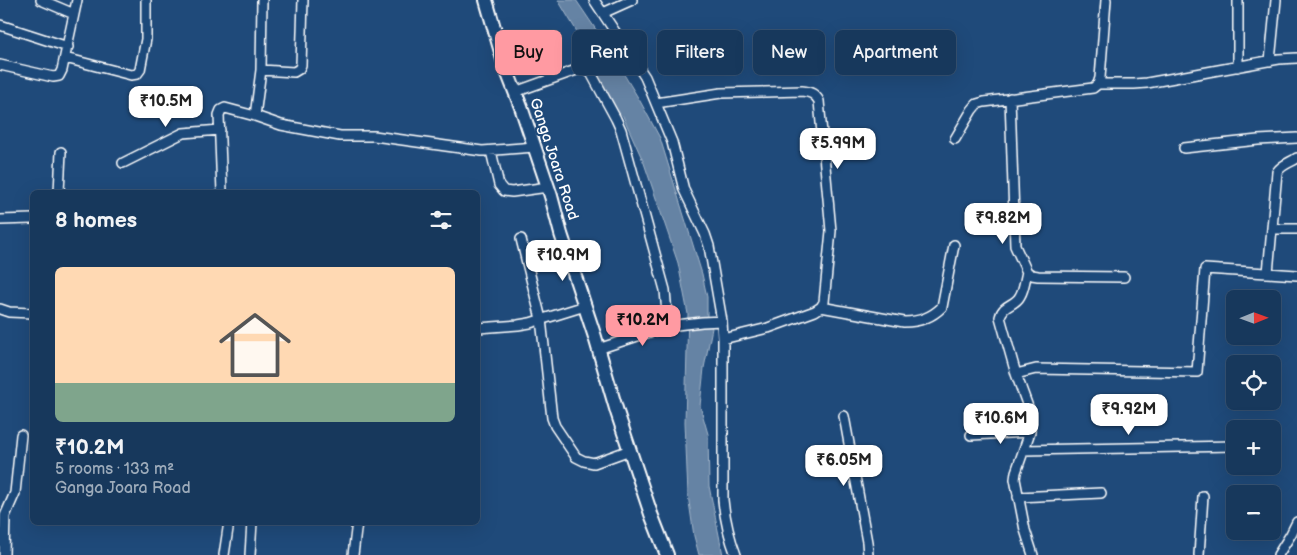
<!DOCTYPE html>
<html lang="en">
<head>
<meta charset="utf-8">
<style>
	body { margin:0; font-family:"Balsamiq Sans",sans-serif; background:#203f62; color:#f1f3f6; height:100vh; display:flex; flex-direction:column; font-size:19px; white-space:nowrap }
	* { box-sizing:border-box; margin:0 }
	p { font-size:16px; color:#9eacbb }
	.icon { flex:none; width:28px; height:28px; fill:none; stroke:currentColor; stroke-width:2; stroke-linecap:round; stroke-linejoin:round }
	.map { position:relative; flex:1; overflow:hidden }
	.side { position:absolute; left:30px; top:190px; width:450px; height:335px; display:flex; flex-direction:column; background:#17385c; border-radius:8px; box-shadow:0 5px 20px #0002,0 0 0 1px #365272 }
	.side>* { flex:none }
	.banner { position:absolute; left:495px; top:30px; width:475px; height:45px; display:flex; gap:10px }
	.needle { width:32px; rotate:89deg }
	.fabs { position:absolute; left:1226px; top:290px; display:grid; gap:10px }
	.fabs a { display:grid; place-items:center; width:55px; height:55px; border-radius:8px; background:#17385c; box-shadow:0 5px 20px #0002,0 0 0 1px #365272; font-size:25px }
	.price { position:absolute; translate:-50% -42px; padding:0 11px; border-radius:10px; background:#fff; color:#222; font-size:16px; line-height:32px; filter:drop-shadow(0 1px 2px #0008) }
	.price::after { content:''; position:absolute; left:50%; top:30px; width:15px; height:11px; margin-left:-8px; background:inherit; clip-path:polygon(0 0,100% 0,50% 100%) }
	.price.selected { background:#ff9aa2; color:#111 }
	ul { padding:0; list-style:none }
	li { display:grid; align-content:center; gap:10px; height:265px; padding:0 25px }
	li+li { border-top:1px solid #365272 }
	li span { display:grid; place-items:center; height:155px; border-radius:8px; color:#555 }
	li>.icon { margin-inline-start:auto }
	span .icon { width:90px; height:90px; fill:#fffc; stroke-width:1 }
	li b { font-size:21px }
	h2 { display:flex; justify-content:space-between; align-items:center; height:60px; padding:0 25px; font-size:21px }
	.pill { padding:0 18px; border-radius:8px; background:#17385c; box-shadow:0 5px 20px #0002,0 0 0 1px #365272; font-size:18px; line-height:45px }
	.pill.selected { background:#ff9aa2; color:#111 }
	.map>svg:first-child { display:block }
</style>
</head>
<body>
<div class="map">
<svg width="1297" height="555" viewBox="0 0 1297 555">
	<rect width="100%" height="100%" fill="#1f4a7a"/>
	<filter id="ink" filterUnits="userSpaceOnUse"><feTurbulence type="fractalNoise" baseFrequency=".02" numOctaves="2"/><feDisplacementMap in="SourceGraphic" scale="10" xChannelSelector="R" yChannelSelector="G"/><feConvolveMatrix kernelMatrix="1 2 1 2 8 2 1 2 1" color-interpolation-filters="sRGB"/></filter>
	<g filter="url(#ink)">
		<path fill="#6583a4" stroke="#a3b5c8" d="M558,0H576L605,43L640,101L660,138L702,274L707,297V316L712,328L704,368L700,406L708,434L709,486L723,555H699L694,536L688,495L685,422L688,314L678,263L644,163L609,85Z"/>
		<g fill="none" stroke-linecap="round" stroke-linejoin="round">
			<path stroke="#6583a4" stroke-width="11" d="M585,43L622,110"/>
			<g stroke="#fff" stroke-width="12">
				<path id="minor" d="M41,0L74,14
					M594,0L645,77L672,142L684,190L705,234L709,246L722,321L723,339V500C725,519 729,537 736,555
					M603,13L632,0
					M0,25L68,47
					M65,58L131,75L137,74L140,70L146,39V0
					M1270,61L1276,0
					M0,65L53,77L59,76L62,70L77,0
					M1238,67V0
					M261,70L294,72L299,69L301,65L303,0
					M1098,84H1134L1147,83L1279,59L1297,58
					M515,92L579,69L585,70L591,73L616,119L621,130L665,290L668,326
					M1010,98L1015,246L1027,272L1032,275L1038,276L1124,277
					M656,103L721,93L802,91C811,92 815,94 819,101L831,231L824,302L821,307L815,311L768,328L723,339
					M255,116L261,70L262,0
					M955,139L972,110L977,104L984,102L1093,88L1098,84L1100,78L1106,0
					M1184,148L1258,140L1297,138
					M491,151L499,185L504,191L512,192L548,187
					M123,163L183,133L220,130
					M59,192L61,152
					M222,192L219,115L221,110L225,108L255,116L281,125L340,136H374L482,151L535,147
					M0,220L32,219
					M1272,229H1297
					M521,239L541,319L552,418L555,426L576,457L584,461L594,463L630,450
					M1027,272C1025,279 1024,290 1020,296C1015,306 1003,304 1000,317L1016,374L1031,415L1030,432L1016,472L1015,479L1025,530L1033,555
					M1268,273L1277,172C1282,164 1290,163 1297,158
					M821,307L904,322C918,322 932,317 942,307L954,245
					M0,309L9,312L32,313
					M478,328L518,325L530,323L585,306
					M598,349L668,326L702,322L722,321
					M1016,374L1036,369L1197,372L1205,269L1297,275
					M844,416L867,542L868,555
					M971,435L1030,432
					M1024,450L1235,446
					M1018,497L1101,493
					M4,555L5,516L15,493L21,435
					M224,555L229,522
					M250,555L252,522
					M353,555L357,522
					M1199,555L1203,496
					M1278,555L1291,534L1297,522"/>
			</g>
			<g stroke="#fff" stroke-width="16">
				<path id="secondary" d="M486,0L505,66L521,107L551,196L561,234L595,337L617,412L651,514L667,555"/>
			</g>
			<use href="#minor" stroke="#1f4a7a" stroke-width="9"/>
			<use href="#secondary" stroke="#1f4a7a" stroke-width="12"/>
		</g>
	</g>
	<g text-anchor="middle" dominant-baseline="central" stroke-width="4.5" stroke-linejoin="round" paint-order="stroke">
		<g font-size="15" fill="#fff" stroke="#1f4a7a">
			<text transform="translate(554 159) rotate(72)">Ganga Joara Road</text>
		</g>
	</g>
</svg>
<div class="fabs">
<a><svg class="needle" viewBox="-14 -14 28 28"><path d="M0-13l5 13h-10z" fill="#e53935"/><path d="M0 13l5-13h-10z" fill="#9eacbb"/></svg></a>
<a><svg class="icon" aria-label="locate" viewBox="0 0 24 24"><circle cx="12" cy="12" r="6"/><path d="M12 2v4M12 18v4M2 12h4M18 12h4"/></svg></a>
<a>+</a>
<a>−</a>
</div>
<b class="price" style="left:166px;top:128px">₹10.5M</b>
<b class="price" style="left:838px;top:170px">₹5.99M</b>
<b class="price" style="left:1003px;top:245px">₹9.82M</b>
<b class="price" style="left:563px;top:282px">₹10.9M</b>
<b class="price selected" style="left:643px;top:347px">₹10.2M</b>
<b class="price" style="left:1129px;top:436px">₹9.92M</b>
<b class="price" style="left:1001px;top:445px">₹10.6M</b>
<b class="price" style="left:844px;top:487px">₹6.05M</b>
<div class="banner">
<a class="pill selected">Buy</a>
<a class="pill">Rent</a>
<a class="pill">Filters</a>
<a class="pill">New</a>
<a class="pill">Apartment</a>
</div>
<section class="side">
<h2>8 homes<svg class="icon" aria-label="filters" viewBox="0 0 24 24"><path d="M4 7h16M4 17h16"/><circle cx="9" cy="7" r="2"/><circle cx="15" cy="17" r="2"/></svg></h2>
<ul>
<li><span style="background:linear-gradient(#ffd9b3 75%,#7fa58c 0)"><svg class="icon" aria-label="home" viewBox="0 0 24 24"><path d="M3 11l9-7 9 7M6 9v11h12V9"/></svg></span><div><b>₹10.2M</b><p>5 rooms · 133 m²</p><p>Ganga Joara Road</p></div></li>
</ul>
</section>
</div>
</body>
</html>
